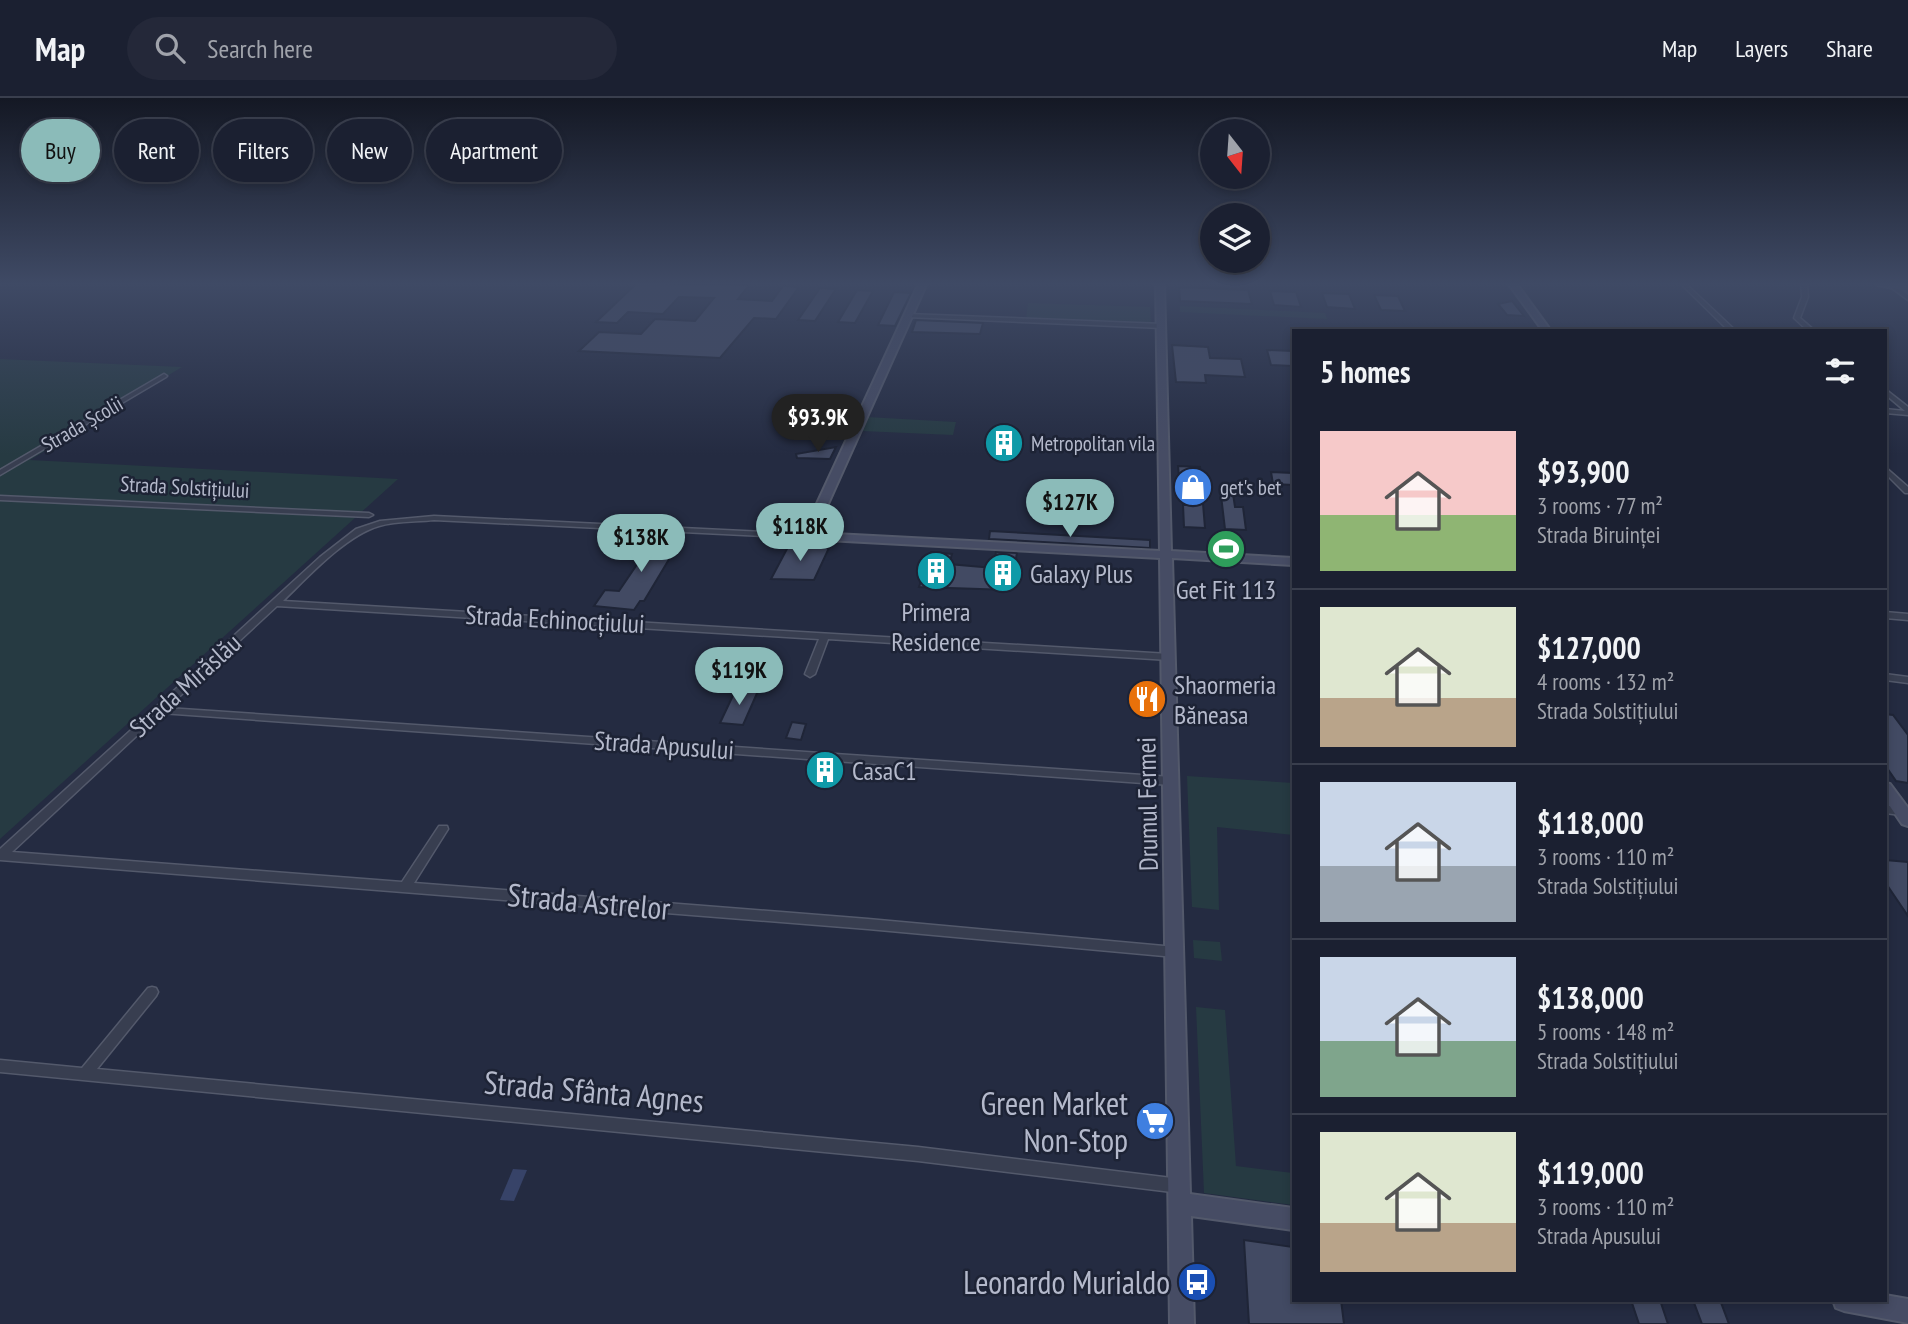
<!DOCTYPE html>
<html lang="en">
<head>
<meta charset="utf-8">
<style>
	body { margin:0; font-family:"PT Sans Narrow",sans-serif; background:#242839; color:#f1f3f6; height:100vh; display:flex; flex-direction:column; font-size:26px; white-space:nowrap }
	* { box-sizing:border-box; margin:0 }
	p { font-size:23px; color:#a0a3ab }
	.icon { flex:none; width:38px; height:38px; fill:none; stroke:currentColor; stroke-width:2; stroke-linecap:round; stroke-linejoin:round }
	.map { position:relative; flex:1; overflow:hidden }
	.details { position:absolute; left:1292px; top:231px; width:595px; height:973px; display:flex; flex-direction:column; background:#1b2031; border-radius:0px; box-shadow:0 4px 10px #0003,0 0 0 2px #393e4d }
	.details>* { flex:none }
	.hud { position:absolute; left:21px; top:21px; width:665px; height:63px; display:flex; gap:14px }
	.needle { width:46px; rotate:163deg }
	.tools { position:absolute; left:1200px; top:21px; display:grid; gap:14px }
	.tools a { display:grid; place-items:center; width:70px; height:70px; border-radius:50%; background:#1b2031; box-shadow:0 4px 10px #0003,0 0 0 2px #393e4d; font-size:35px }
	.price { position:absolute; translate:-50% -60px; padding:0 16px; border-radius:24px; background:#8bbbb9; color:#111; font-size:23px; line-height:46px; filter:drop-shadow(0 2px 4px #0008) }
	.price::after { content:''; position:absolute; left:50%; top:42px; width:21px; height:16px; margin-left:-10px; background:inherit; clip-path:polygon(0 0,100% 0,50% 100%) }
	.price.on { background:#222; color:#fff }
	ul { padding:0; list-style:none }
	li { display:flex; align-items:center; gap:21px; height:175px; padding:0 28px }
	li+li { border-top:2px solid #393e4d }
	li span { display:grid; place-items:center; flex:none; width:196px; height:140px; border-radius:0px; color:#555 }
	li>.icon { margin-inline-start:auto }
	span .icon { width:84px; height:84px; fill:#fffc; stroke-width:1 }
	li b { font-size:30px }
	h2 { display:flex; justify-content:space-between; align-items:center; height:84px; padding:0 28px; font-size:30px }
	.pill { padding:0 24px; border-radius:32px; background:#1b2031; box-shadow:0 4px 10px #0003,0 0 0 2px #393e4d; font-size:24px; line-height:63px }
	.pill.on { background:#8bbbb9; color:#111 }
	header { display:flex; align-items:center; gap:42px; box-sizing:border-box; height:98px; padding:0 35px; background:#1b2031; border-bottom:2px solid #393e4d }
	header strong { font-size:33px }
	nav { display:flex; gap:38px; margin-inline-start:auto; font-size:24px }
	.search { width:490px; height:63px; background:#242839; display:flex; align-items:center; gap:18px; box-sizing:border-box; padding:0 24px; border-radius:38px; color:#a0a3ab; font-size:26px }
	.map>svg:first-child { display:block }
</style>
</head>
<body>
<header>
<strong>Map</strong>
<div class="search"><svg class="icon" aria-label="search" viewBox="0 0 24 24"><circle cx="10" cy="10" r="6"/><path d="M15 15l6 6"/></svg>Search here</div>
<nav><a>Map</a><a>Layers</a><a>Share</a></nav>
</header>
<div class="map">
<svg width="1908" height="1226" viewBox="0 0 1908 1226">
	<rect width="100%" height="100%" fill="#242b41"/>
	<path fill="#263a42" d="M1028,205L1150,209L1151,226L1026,222Z
		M1180,208L1325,215L1327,221L1180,214Z
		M0,261L182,269L30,362L398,381L0,741Z
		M867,319L956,324L953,337L862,333Z
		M1187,678L1293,685V737L1217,729L1219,812L1192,809Z
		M1193,842L1220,844L1222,863L1194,860Z
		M1196,909L1225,912L1236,1068L1293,1075V1107L1204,1095Z"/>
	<path fill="#374368" d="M513,1071L527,1072L514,1103L500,1102Z"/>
	<path fill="#424a63" stroke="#1f2537" stroke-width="2" d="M637,185L749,187L738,201L772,203L783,188L799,189L776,221L754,220L720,260L579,253L599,234L641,236L655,221L695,223L714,200L679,199L663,216L628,214L617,225L596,224Z
		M1179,189L1248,192L1252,206L1180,203Z
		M820,190L836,191L815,223L798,222Z
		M857,192L873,193L855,225L838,224Z
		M1270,193L1296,194L1301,209L1274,207Z
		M894,194L911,195L895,228L878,227Z
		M1322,195L1349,196L1355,211L1327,209Z
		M1374,197L1398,198L1405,213L1381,212Z
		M1512,203L1524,218L1507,217L1498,206Z
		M916,222L983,225L980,236L912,234Z
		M1172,247L1208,249L1210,260L1241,261L1245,279L1205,277L1206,285L1176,284Z
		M1267,252L1293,253V268L1271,267Z
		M836,349L830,361L797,360L796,356Z
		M1178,368L1200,369L1205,430L1184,429L1183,407H1192L1189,380L1179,379Z
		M1271,374L1293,375V387L1273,386Z
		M1220,389H1232L1235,409H1243L1246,432L1225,431Z
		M990,433L1150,442V450L989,441Z
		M642,439L680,443L644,503H640L634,512L594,508L605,492L619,493L644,456L631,455Z
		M789,447L829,450L814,482L771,481Z
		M931,454L952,456L949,466L993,470L996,454L1017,455L1010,492L919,489Z
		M736,591L758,593L743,627L720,625Z
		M1885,616L1893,617L1908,637V685L1896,683L1885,667Z
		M792,624L806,626L801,642L786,640Z
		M1885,762L1908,764V818L1885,784Z
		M1244,1142L1293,1149V1202H1341L1344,1226H1249Z
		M1631,1202H1660L1668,1226H1639Z
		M1693,1202H1720L1729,1226H1702Z"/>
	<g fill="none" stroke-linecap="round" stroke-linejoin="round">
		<g stroke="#53596b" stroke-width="3">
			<path id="street" d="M1680,185H1685L1736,233H1729Z
				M1801,185H1807L1808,199L1800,220L1815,233H1808L1794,220L1802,199Z
				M1889,186H1893L1908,197V202L1889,188Z
				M908,216L1162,226L1165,228L1162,230L906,219V217Z
				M164,276L167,278L166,279L0,377V372Z
				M1885,291L1908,309V317L1885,315V311L1905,313L1885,296Z
				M1885,369L1908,389V395H1905L1885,375Z
				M0,398L369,415L373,417L369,419L0,402Z
				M434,418L808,436L812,438L808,440L434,422C416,424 396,423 379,428C345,438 308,479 283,503L1169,556L1174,559L1169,562L828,541L815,576L810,579L805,576L819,541L277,508L167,610L1171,679L1175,680L1176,683L1175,686L1171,687L161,615L12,754L402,784L439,728H447L448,731L414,785L868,821L1175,849L1179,850L1181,854L1179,858L1175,859L868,831L0,762V751L152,613L153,610L156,609L320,459L356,431L380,423Z
				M1885,514L1908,516V522L1885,520Z
				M1885,576L1908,579V585L1885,582Z
				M1885,707L1905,710L1906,713L1905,716L1901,717L1885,715Z
				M152,889L156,890L158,894L156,898L97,971L918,1049L1180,1081L1185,1083L1187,1088L1185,1093L1180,1095L918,1063L0,974V962L82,970L148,890Z"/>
		</g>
		<g stroke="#53596b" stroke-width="4">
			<path id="secondary" d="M919,185H927L815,435L1160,453L1156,185H1164L1171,453L1293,460V467L1172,460L1190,1096L1293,1110V1132L1191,1118L1194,1226H1170L1160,460L808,441L802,438Z
				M1508,185H1516L1551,233H1543Z
				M1877,185L1908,189V193L1878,187Z
				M1885,685L1890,686L1908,710V728L1902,726L1885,701Z
				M1885,1197L1908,1201V1225L1844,1213L1836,1210L1833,1202H1885Z"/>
		</g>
		<use href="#street" fill="#383e50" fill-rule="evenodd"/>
		<use href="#secondary" fill="#464c64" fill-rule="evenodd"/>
	</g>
	<linearGradient id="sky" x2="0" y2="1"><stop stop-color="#141824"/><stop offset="0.52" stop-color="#3f4a65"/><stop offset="1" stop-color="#3f4a65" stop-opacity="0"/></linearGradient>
	<rect width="1908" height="357" fill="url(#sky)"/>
	<defs>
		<g id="building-disc" transform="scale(2.0125)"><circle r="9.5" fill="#0f9aa8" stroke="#1d2335"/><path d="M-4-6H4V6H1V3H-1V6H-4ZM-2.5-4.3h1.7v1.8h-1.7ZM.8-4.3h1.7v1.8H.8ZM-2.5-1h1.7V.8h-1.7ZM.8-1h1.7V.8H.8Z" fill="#fff"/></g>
		<g id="shop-disc" transform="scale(2.0125)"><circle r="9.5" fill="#3f7fe0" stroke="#1d2335"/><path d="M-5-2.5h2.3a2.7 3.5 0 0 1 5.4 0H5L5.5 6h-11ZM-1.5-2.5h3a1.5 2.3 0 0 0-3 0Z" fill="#fff"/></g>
		<g id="stadium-disc" transform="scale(2.0125)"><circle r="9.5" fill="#2e9e5b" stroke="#1d2335"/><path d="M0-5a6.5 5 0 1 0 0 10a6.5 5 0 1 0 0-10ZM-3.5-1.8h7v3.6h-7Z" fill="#fff"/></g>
		<g id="restaurant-disc" transform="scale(2.0125)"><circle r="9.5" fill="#e8710a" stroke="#1d2335"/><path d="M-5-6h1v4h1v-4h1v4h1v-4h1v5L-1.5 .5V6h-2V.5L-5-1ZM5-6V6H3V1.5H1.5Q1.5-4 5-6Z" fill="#fff"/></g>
		<g id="supermarket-disc" transform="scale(2.0125)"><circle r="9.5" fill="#3f7fe0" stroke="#1d2335"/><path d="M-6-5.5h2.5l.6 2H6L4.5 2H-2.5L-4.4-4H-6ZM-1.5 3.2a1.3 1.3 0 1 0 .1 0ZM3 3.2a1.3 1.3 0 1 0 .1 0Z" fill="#fff"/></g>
		<g id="bus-disc" transform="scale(2.0125)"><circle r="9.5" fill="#1a4fb4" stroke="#1d2335"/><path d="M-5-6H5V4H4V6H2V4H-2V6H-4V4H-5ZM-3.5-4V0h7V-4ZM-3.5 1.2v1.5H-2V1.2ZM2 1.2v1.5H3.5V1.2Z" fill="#fff"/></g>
	</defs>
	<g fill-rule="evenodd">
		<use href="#building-disc" x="1004" y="345"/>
		<use href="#shop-disc" x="1193" y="389"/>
		<use href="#stadium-disc" x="1226" y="451"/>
		<use href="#building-disc" x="936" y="473"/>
		<use href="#building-disc" x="1003" y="475"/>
		<use href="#restaurant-disc" x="1147" y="601"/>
		<use href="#building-disc" x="825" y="672"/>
		<use href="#supermarket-disc" x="1155" y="1023"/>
		<use href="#bus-disc" x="1197" y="1184"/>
	</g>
	<g text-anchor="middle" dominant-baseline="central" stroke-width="5" stroke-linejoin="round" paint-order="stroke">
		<g font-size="21" fill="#b4b9cb" stroke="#1d2335">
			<text transform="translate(82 326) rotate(-30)">Strada Școlii</text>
			<text transform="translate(185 389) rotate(3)">Strada Solstițiului</text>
		</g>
		<g font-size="21" fill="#b4b9cb" stroke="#1d2335" text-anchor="start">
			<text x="1031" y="345">Metropolitan vila</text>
			<text x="1220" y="389">get's bet</text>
		</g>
		<g font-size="26" fill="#b4b9cb" stroke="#1d2335" text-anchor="start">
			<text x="1030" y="475">Galaxy Plus</text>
			<text x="1226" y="491" text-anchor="middle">Get Fit 113</text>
			<text x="936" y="513" text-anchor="middle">Primera<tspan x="936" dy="30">Residence</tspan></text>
			<text x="1174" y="586">Shaormeria<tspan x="1174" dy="30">Băneasa</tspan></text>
			<text x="852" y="672">CasaC1</text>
		</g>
		<g font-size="26" fill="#b4b9cb" stroke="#1d2335">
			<text transform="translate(555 521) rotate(3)">Strada Echinocțiului</text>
			<text transform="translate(185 587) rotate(-42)">Strada Mirăslău</text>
			<text transform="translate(664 647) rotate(4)">Strada Apusului</text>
			<text transform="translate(1147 706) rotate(-91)">Drumul Fermei</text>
		</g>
		<g font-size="32" fill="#b4b9cb" stroke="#1d2335">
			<text transform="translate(589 803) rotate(5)">Strada Astrelor</text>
			<text transform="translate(594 993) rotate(5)">Strada Sfânta Agnes</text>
		</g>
		<g font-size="32" fill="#b4b9cb" stroke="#1d2335" text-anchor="end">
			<text x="1128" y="1005">Green Market<tspan x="1128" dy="37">Non-Stop</tspan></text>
			<text x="1170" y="1184">Leonardo Murialdo</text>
		</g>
	</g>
</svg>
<div class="tools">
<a><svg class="needle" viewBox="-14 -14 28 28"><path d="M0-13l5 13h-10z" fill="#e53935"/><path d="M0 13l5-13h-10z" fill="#a0a3ab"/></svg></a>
<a><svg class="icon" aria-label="layers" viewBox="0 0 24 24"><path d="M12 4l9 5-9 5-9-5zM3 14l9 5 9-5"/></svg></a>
</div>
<b class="price on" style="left:818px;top:356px">$93.9K</b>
<b class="price" style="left:1070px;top:441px">$127K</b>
<b class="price" style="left:800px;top:465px">$118K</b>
<b class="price" style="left:641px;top:476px">$138K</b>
<b class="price" style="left:739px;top:609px">$119K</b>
<div class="hud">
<a class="pill on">Buy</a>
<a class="pill">Rent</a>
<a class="pill">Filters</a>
<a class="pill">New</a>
<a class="pill">Apartment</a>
</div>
<section class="details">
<h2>5 homes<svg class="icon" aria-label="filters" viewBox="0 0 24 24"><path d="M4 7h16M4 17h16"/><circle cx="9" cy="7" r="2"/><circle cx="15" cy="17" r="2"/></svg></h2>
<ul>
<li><span style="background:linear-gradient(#f6c9c9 60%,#8fb573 0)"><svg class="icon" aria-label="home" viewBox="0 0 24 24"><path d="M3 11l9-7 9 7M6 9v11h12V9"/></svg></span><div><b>$93,900</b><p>3 rooms · 77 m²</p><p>Strada Biruinței</p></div></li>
<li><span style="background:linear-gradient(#dfe7d0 65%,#b9a48a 0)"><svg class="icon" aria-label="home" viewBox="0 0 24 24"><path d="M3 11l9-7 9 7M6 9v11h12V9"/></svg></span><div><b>$127,000</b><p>4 rooms · 132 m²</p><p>Strada Solstițiului</p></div></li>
<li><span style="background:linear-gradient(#c9d6e8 60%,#9aa5b1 0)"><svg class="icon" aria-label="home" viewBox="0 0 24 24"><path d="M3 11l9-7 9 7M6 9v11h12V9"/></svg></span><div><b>$118,000</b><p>3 rooms · 110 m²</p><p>Strada Solstițiului</p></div></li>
<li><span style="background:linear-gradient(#c9d6e8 60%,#7fa58c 0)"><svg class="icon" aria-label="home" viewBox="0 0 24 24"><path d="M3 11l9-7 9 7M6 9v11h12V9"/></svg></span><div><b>$138,000</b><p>5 rooms · 148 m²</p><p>Strada Solstițiului</p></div></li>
<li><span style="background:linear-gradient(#dfe7d0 65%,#b9a48a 0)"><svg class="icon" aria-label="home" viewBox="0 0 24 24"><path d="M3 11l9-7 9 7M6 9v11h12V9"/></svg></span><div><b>$119,000</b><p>3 rooms · 110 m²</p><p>Strada Apusului</p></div></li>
</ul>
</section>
</div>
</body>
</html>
